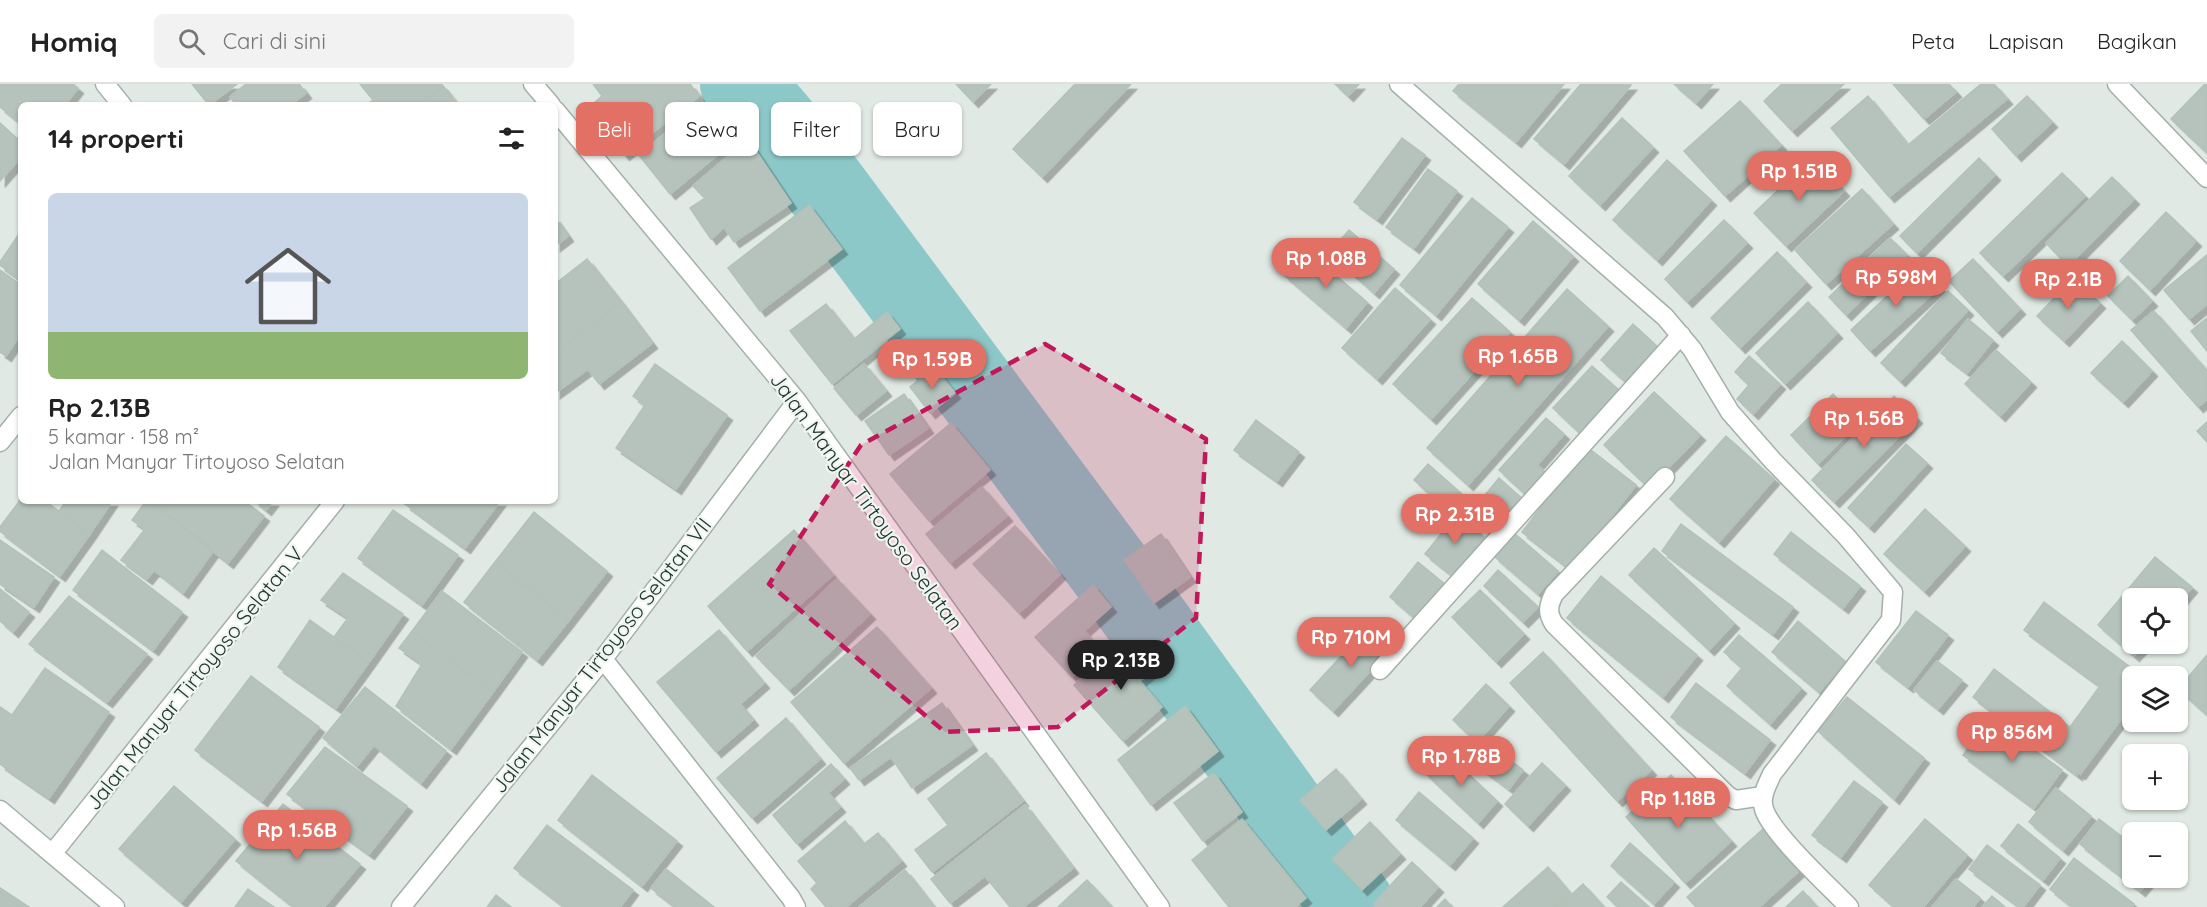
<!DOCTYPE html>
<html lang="id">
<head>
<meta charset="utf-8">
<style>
	body { margin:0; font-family:Quicksand,sans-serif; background:#f2f2f2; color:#222; height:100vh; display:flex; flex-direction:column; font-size:22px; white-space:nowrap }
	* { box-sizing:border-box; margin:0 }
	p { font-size:20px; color:#767676 }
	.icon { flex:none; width:33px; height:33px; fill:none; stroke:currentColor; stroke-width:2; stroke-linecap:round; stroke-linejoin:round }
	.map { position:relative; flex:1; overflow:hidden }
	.sheet { position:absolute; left:18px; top:18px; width:540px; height:402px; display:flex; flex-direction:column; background:#fff; border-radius:9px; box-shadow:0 2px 4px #0004 }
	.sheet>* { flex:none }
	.hud { position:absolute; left:576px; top:18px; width:570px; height:54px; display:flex; gap:12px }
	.tools { position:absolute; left:2122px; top:504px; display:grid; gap:12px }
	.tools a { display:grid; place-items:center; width:66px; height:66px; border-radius:9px; background:#fff; box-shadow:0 2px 4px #0004; font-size:30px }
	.price { position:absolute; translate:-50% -51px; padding:0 14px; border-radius:21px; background:#e27064; color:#fff; font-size:20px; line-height:39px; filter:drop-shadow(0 2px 3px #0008) }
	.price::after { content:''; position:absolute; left:50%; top:36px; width:18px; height:14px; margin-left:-9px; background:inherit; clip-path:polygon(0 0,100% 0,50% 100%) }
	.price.active { background:#222; color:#fff }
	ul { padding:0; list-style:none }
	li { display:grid; align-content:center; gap:12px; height:318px; padding:0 30px }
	li span { display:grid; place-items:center; height:186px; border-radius:9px; color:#555 }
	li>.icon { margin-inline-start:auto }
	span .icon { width:108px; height:108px; fill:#fffc; stroke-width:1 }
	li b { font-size:26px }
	h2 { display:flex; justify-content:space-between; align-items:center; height:72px; padding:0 30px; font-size:26px }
	.tag { padding:0 21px; border-radius:9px; background:#fff; box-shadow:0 2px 4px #0004; font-size:21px; line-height:54px }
	.tag.active { background:#e27064; color:#fff }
	header { display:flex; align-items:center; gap:36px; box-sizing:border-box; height:84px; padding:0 30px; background:#fff; border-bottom:2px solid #e0e0e0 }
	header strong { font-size:28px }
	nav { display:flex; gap:33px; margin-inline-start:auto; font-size:21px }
	.search { width:420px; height:54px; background:#f2f2f2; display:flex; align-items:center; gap:15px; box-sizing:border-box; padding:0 21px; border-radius:9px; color:#767676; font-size:22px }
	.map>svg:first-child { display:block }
</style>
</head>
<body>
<header>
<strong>Homiq</strong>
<div class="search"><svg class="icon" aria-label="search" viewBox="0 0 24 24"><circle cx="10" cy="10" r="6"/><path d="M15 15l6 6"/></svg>Cari di sini</div>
<nav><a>Peta</a><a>Lapisan</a><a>Bagikan</a></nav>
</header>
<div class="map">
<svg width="2207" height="823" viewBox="0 0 2207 823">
	<defs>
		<filter id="shadow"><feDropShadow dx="5.5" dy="5.5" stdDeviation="0" flood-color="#0004"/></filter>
	</defs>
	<rect width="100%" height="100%" fill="#e0e9e3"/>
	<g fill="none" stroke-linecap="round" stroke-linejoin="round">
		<path stroke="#8dc8c8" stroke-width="84" d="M742,0L797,65L1113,490L1354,823"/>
	</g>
	<path fill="#b5c3bc" stroke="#b3c2b9" stroke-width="1.5" filter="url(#shadow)" d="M0,0H73L78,4L67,18L71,21H21V40L0,23Z
		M192,0H237L209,21Z
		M246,0H299L306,9L290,21H236L230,13Z
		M360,0H441L443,2L419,21H366L373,16Z
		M593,0H690L699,12L624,71L588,24L602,12Z
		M956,0H991L973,18Z
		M1075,0H1131L1042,93L1013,65Z
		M1335,0H1359L1348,12Z
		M1459,0H1564L1516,58L1453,7Z
		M1581,0L1631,1L1564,80L1534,55Z
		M1674,0H1713L1696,19Z
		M1782,0H1844L1792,47L1764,17Z
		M1893,0H1949L1956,8L1924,35Z
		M1981,0H1994L2007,15L1889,113L1831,44L1868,12L1908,61Z
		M2205,0H2207V69L2171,35Z
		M443,2L458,21H419Z
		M2027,12L2052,38L2016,72L1992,45Z
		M1740,17L1781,61L1725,112L1684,67Z
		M690,29L721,68L670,110L639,71Z
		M1622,34L1653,63L1600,121L1569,92Z
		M0,39L21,58V73L0,97Z
		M1402,54L1425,71L1377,135L1354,118Z
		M748,55L791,119L734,158L724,143L711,155L690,124L705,114L693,102Z
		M1813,73L1844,107L1786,162L1754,129Z
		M1979,74L1995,91L1917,169L1900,152Z
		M1667,76L1711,116L1657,176L1613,136Z
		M1428,85L1457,107L1414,164L1386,143Z
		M2062,89L2085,112L2003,192L1980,169Z
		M2112,93L2134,115L2068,182L2046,159Z
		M1862,105L1893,140L1826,200L1795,166Z
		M1472,114L1508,143L1436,231L1400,201Z
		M809,121L842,165L760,227L728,184Z
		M2166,128L2196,157L2150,206L2120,177Z
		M555,134L568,152L555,162Z
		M1724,136L1747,159L1687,218L1665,195Z
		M1533,137L1573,172L1519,236L1478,200Z
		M1349,146L1394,185L1374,209L1329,169Z
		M21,147V196L0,181V178Z
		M1890,154L1907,171L1846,231L1829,213Z
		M1306,166L1367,218L1346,244L1284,191Z
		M1777,168L1806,198L1740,264L1711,234Z
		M2207,171V220L2189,235L2164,206Z
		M587,175L621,218L555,270V200Z
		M1973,175L2020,225L1997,248L1949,197Z
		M1920,181L1940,203L1870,267L1851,246Z
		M0,186L21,201V253L19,252L6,272L0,268Z
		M2128,192L2152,217L2132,236L2108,212Z
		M2073,194L2100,219L2064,257L2037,232Z
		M1395,204L1430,235L1377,295L1342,264Z
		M1567,205L1608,242L1468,401L1427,364Z
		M1948,207L1968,226L1900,297L1881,279Z
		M1472,214L1510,248L1431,335L1393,300Z
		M621,218L652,259L599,300L588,285L555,309V270Z
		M1808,218L1837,249L1785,300L1756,269Z
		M826,220L854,255L887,228L900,245L832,300L790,247Z
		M2154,227L2207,287V315L2198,323L2131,246Z
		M2207,234V267L2191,247Z
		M1968,235L1993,256L1967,289L1941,269Z
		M1633,240L1662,267L1630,302L1601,276Z
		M2122,257L2152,287L2123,318L2091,289Z
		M1996,266L2031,298L2000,332L1965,300Z
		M1749,272L1780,300L1753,330L1737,315L1749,301L1735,288Z
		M655,280L727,331L676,405L616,364L645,321L633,312Z
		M864,280L886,307L856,331L834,304Z
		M1592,282L1620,307L1581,350L1553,324Z
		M935,283L955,309L930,329L910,303Z
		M1654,308L1700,351L1649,404L1604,361Z
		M904,310L928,344L889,371L865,337Z
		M1833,310L1860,338L1818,380L1791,351Z
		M1894,312L1917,334L1834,418L1812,396Z
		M1546,334L1564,350L1537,381L1547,390L1527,412L1499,386Z
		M1256,336L1299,368L1277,397L1234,366Z
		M2207,338V358L2197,347Z
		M951,339L990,386L929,437L890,390Z
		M1726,352L1774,395L1719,458L1670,415Z
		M1906,360L1927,379L1869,443L1848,424Z
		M1587,363L1636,401L1570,485L1522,448Z
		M1428,380L1463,411L1449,427L1414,396Z
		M1499,394L1525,417L1496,451L1470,429Z
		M982,403L1007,432L950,479L926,450Z
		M21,415V417H45L90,450L60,492L0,447V443Z
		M66,417H112L90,450L59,427Z
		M146,417H150L214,466L183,509L154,486L147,495L121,476L145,445L132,436Z
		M150,417H244L264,432L228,479Z
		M255,417H273L266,426Z
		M407,417H500L465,464L405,420Z
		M1925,425L1965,462L1924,507L1884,470Z
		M393,426L458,471L422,521L358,474Z
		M534,428L607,487L569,536L495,478Z
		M1457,430L1484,453L1453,492L1425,470Z
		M1681,440L1793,523L1773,550L1662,467Z
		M1015,442L1060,490L1019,529L973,480Z
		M794,446L833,491L747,567L708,522Z
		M1791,448L1860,502L1843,524L1774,470Z
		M1514,449L1558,487L1538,510L1494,472Z
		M1161,450L1190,493L1154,519L1124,476Z
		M0,456L54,493L34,523L0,500Z
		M1654,464L1734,539L1709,566L1629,491Z
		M102,466L182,528L153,566L73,506Z
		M2155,473L2192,503L2178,520V514H2133V560H2145L2134,572L2098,541Z
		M495,478L569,536L537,576L464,518Z
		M1418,478L1446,501L1417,536L1390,513Z
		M1498,486L1538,523L1523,538L1484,502Z
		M343,489L403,530L369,578L334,553L348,534L321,516Z
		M1601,492L1697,571L1663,613L1567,534Z
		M837,495L870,530L789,606L756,572Z
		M1093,501L1111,523L1084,547L1102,567L1072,593L1035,553Z
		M0,505L29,528L13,548L0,537Z
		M1480,506L1524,550L1496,578L1452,533Z
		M442,507L522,568L493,608L412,547Z
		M69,512L147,570L107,618L29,560Z
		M2044,518L2142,592H2133V619L2080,690L2078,688L2077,691L1973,613L1994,585L2070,643L2100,602L2024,546Z
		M1916,527L1948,551L1908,603L1876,578Z
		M310,536L369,578L336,624L278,583Z
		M1798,537L1845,577L1819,608L1772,568Z
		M1370,541L1392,563L1333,627L1310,606Z
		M877,543L931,604L844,679L791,618Z
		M719,546L764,599L740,620L753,636L716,668L657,598Z
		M412,547L493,608L451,665L396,622L422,580L399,564Z
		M1739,551L1801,604L1770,640L1727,602L1742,584L1724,568Z
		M1140,562L1158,582L1140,597L1162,623L1123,657L1074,601L1113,566L1123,577Z
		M1543,568L1651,686L1617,717L1510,599Z
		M2207,571V631L2178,605Z
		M1937,577L1962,596L1938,625L1914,606Z
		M45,584L109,628L49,714L0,680V623L12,631Z
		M251,592L319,643L262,717L195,666Z
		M1696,599L1770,656L1745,689L1671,633Z
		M1486,600L1509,622L1477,658L1453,636Z
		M365,603L446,667L421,699L374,661L357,682L323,654Z
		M1847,613L1924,674L1894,715L1818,647Z
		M942,619L972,661L912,704L891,673L859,696L850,684Z
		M1185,622L1218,667L1151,721L1118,676Z
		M786,634L820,675L752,734L717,694Z
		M1990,634L2062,686L2034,724L1963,671Z
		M1486,658L1523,686L1509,705L1472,677Z
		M325,663L407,722L369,770L287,710Z
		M1444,667L1497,717L1478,739L1424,688Z
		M986,669L1023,717L932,788L915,766L948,741L928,715Z
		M1542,679L1565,701L1528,742L1505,720Z
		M831,680L844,695L828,709L840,723L797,760L773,731Z
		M1336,685L1361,715L1326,746L1300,716Z
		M1214,689L1242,728L1203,757L1174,719Z
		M592,691L677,757L642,802L558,736Z
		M1671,691L1731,757L1685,799L1626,733Z
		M1854,697L1882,718L1841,773L1812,751Z
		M174,702L235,755L181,818L119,765Z
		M2056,704L2091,732L2063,766L2029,738Z
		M1419,708L1473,754L1450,781L1396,736Z
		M283,720L360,780L324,823H294L236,777Z
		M1025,721L1073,784L1023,823H1010L985,792L950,819L931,795Z
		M1242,735L1306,814L1295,823H1229L1192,776Z
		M1925,735L1967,771L1923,823H1894L1869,801Z
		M2099,735L2133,761V794H2151L2140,807L2080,760Z
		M845,737L864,760L878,749L901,777L846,823H826L811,805L817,799L798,777Z
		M1370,738L1400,770L1362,806L1332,775Z
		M2018,740L2060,774L2043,796L2001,762Z
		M547,741L633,806L620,823H565L514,784Z
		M1763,745L1800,786L1759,823H1696L1687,813Z
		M1630,759L1674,798L1654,820L1611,782Z
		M1987,761L2040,801L2023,823H2020L1969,785Z
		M2074,774L2134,820L2132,823H2073L2050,805Z
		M1412,778L1438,803L1420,823H1376L1373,820Z
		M1548,783L1570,809L1554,823H1503Z
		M666,785L714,823H676L651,804Z
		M905,786L934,823H859Z
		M1956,795L1980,814L1973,823H1932Z
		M1087,796L1112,823H1058Z
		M1621,798L1649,823H1618L1607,813Z
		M1583,800L1604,823H1558Z
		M0,804L29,823H0Z
		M248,805L274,823H235Z
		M1803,807L1817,823H1786Z
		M496,811L511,823H487Z
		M1992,812L2005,823H1982Z
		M1445,815L1452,823H1437Z"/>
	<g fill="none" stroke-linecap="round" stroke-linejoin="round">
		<g stroke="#a3b0a9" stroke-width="21">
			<path id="minor" d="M105,0L122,21
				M533,0L551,21
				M1399,0L1665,233L1692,265L1730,328L1773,377L1846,452L1893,508L1891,536L1772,690C1767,701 1760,713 1764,725C1771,749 1830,803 1849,823
				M2117,0L2207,94
				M555,26L797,317L1160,823
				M0,358L21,332
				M1665,393L1554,510C1548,522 1547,529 1554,540L1728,712L1736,716L1763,712
				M603,575L791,814L796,823
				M1380,586L1681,251
				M0,726L115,823
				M52,770L335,417
				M401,823L603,575L797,317"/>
		</g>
		<use href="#minor" stroke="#fff" stroke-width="18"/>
	</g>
	<path fill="#c2185b" fill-opacity="0.2" stroke="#c2185b" stroke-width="4.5" stroke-dasharray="12 8" stroke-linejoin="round" d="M1045,260L1206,355L1196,534L1058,643L945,648L769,500L861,361Z"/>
	<g text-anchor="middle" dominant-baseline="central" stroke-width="4.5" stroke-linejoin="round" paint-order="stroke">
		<g font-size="21" fill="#22372e" stroke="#eff6f2">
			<text transform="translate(867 417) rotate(54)">Jalan Manyar Tirtoyoso Selatan</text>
			<text transform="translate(601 571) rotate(-52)">Jalan Manyar Tirtoyoso Selatan VII</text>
			<text transform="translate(194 594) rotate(-51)">Jalan Manyar Tirtoyoso Selatan V</text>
		</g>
	</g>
</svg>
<div class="tools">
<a><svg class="icon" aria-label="locate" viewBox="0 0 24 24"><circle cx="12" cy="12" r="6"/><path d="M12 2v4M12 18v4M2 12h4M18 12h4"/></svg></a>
<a><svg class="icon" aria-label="layers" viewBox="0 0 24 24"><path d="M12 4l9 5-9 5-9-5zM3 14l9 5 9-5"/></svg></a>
<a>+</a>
<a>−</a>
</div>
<b class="price" style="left:1799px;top:118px">Rp 1.51B</b>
<b class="price" style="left:1326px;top:205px">Rp 1.08B</b>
<b class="price" style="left:1896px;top:224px">Rp 598M</b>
<b class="price" style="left:2068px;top:226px">Rp 2.1B</b>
<b class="price" style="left:1518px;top:303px">Rp 1.65B</b>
<b class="price" style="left:932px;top:306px">Rp 1.59B</b>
<b class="price" style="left:1864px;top:365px">Rp 1.56B</b>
<b class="price" style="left:1455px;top:461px">Rp 2.31B</b>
<b class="price" style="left:1351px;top:584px">Rp 710M</b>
<b class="price active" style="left:1121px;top:607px">Rp 2.13B</b>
<b class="price" style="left:2012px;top:679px">Rp 856M</b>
<b class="price" style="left:1461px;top:703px">Rp 1.78B</b>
<b class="price" style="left:1678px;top:745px">Rp 1.18B</b>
<b class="price" style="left:297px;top:777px">Rp 1.56B</b>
<div class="hud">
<a class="tag active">Beli</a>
<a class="tag">Sewa</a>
<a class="tag">Filter</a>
<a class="tag">Baru</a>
</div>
<section class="sheet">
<h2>14 properti<svg class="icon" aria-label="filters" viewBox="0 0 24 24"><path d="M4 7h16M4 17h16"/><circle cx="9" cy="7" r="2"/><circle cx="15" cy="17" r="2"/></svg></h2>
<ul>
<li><span style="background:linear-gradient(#c9d6e8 75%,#8fb573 0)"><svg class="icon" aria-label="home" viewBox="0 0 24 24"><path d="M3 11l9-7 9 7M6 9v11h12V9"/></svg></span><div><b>Rp 2.13B</b><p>5 kamar · 158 m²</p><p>Jalan Manyar Tirtoyoso Selatan</p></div></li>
</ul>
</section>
</div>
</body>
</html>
